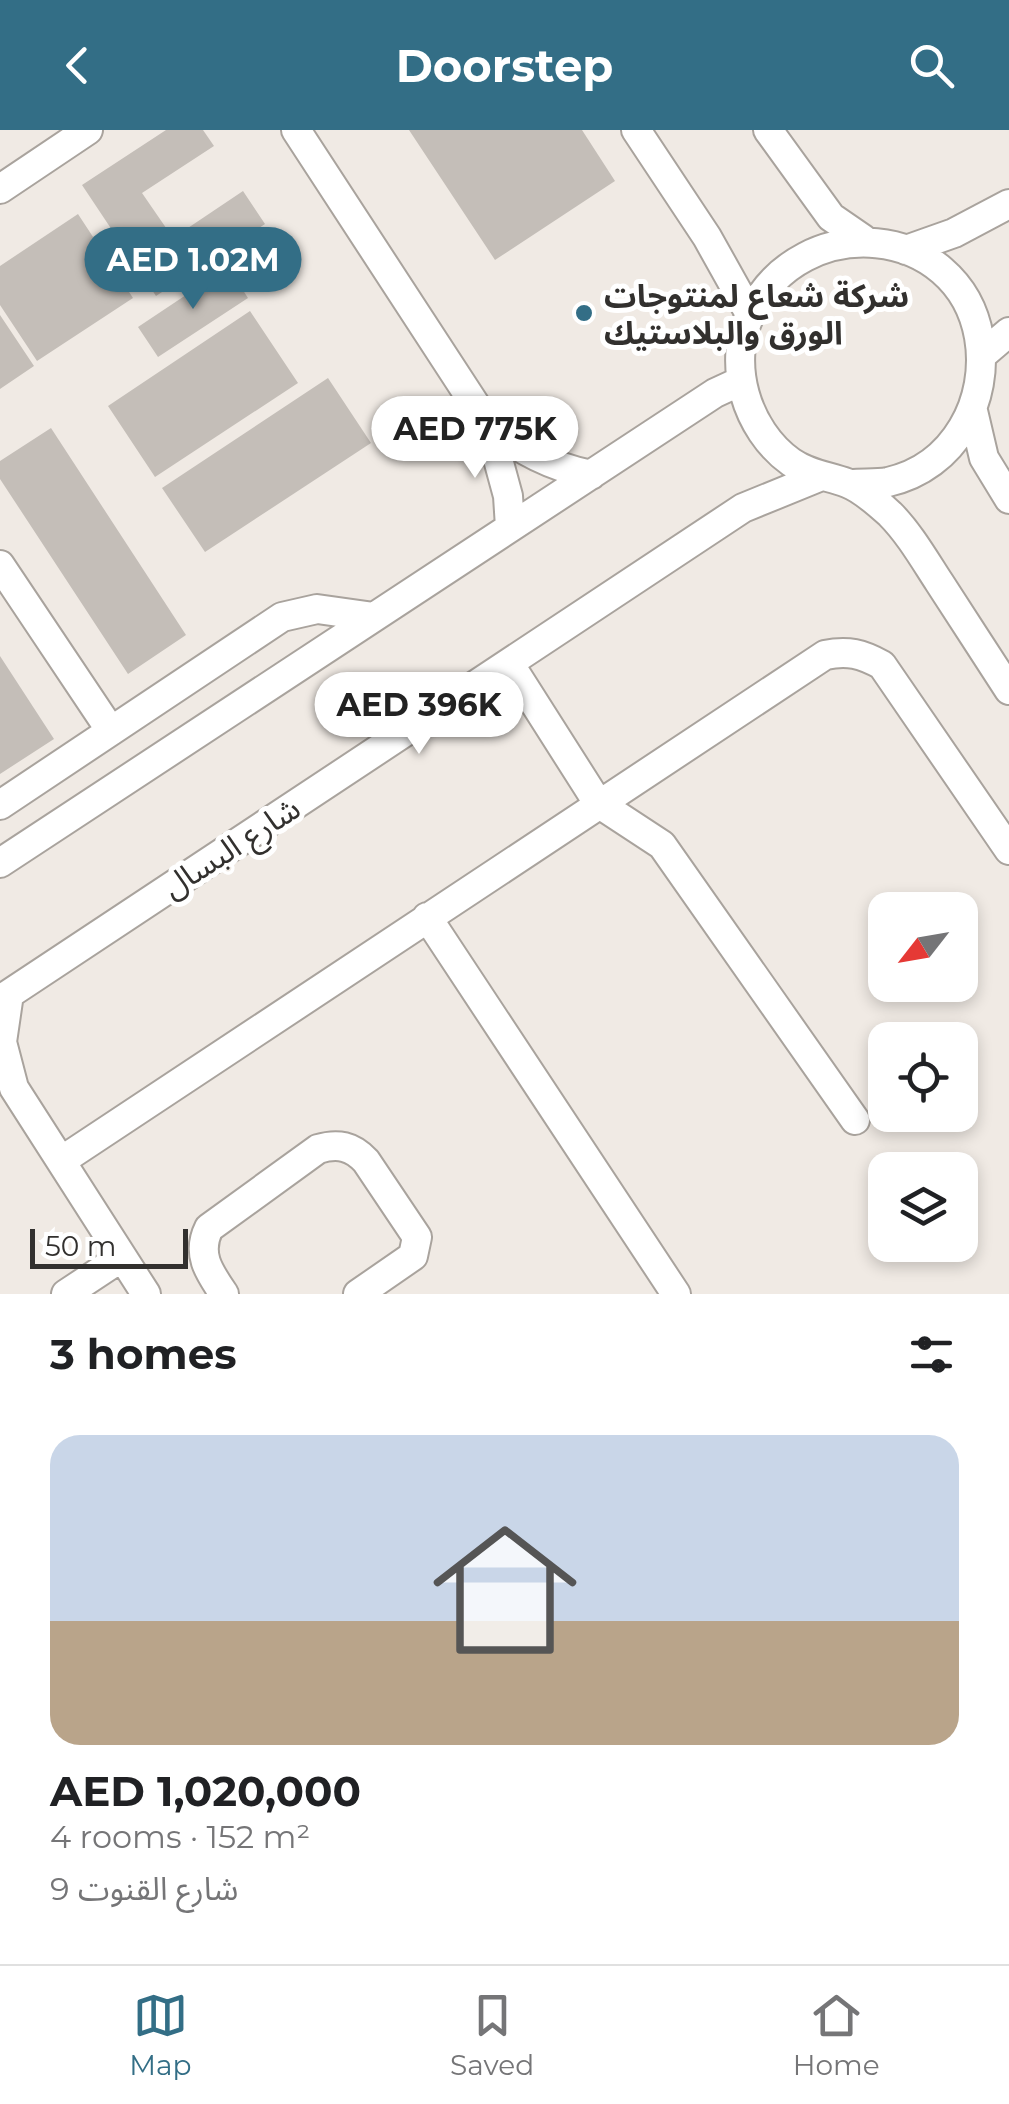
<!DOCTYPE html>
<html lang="en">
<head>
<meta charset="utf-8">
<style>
	body { margin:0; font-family:Montserrat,"Noto Sans Arabic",sans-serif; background:#f2f2f2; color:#202124; height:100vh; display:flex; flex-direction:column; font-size:38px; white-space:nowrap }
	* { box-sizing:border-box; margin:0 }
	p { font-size:32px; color:#757577 }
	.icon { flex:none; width:55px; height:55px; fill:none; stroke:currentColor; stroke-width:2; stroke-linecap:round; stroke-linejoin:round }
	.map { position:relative; height:1164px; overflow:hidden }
	.panel { display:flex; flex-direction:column; background:#fff; flex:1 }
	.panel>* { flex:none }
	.needle { width:65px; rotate:239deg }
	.tools { position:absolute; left:868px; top:762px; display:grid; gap:20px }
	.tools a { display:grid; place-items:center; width:110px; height:110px; border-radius:20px; background:#fff; box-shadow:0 5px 15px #0003; font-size:50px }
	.scale { position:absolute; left:30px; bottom:25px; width:158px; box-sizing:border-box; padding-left:10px; border:5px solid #32302e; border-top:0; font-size:28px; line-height:35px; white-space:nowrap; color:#32302e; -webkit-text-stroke:8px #fff; paint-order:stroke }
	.price { position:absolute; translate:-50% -85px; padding:0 22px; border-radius:35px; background:#fff; color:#222; font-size:32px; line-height:65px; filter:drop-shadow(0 2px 5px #0008) }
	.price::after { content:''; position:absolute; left:50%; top:60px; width:30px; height:22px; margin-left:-15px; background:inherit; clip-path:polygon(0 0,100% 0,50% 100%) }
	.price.on { background:#336e86; color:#fff }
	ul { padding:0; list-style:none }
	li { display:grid; align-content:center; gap:20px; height:530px; padding:0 50px }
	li+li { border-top:2px solid #e0e0e0 }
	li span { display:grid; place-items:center; height:310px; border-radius:30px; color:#555 }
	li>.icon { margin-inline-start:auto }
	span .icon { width:180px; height:180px; fill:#fffc; stroke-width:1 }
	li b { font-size:42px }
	h2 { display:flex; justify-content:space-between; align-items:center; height:120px; padding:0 50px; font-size:42px }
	header { display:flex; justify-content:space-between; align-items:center; height:130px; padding:0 50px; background:#336e86; color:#fff; font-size:45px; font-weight:700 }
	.dock { display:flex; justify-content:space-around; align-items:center; height:140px; border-top:2px solid #e0e0e0; background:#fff; font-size:28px; color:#757577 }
	.dock a { display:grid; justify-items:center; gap:5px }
	.dock .on { color:#336e86 }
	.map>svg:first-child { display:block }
</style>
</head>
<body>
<header><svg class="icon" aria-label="back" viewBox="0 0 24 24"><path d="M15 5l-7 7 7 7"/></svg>Doorstep<svg class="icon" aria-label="search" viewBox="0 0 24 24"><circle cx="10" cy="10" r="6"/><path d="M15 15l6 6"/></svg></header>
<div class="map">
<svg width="1009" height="1164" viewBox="0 0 1009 1164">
	<rect width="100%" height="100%" fill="#f0eae4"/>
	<path fill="#c4beb8" d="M166,0H203L214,16L142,63L173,108L243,61L265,94L156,166L82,55Z
		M409,0H582L615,51L495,130Z
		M78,84L133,168L37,231L0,175V136Z
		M274,110L294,140L266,159L246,128Z
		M228,137L248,168L158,227L138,197Z
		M250,181L298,253L155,347L108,276Z
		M0,185L34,236L0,259Z
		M328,248L371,313L205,422L162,358Z
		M51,298L186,505L128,544L0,349V331Z
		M0,526L54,609L0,644Z"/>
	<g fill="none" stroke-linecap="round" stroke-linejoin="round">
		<g stroke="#a9a39d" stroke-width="32">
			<path id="minor" d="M296,0L489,296L508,366L510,397
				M636,0L707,107L750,184
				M768,0L831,87L863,109
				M0,59L88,0
				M906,120L954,103L1009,74
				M982,225L1009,202
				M973,281L984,328L1009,369
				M489,296C522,321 550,336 591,345
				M851,354C863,353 877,354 888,352C955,337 990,270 979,207C959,93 802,79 751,183C726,232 746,300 791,332C808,344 828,346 847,353C861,358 879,374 890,384C909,403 924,429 939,452C962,488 986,524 1009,560
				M0,435L111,601
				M509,533L598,673L662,715L855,990
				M0,675L282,487L317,479L374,487
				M0,733L715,263L741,251
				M427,787L676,1164
				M9,864L2,912L14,958L146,1164
				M0,870L743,378L819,347
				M61,1031L825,525C848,520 862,524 882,535L1009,720
				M66,1164L122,1127
				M224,1164C209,1142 196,1124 209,1098L318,1019C338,1013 352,1016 366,1031L417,1107L413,1126L358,1164"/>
		</g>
		<use href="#minor" stroke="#fff" stroke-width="28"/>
	</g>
	<circle fill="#336e86" stroke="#fff" stroke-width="4" cx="584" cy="183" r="10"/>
	<g text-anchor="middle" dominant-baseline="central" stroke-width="10" stroke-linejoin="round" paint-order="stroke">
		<g font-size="32" font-weight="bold" fill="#32302e" stroke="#fff" text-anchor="start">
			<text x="604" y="165">شركة شعاع لمنتوجات<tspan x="604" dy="37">الورق والبلاستيك</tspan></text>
		</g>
		<g font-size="32" fill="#32302e" stroke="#fff">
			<text transform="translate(231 717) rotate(-33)">شارع البسال</text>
		</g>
	</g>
</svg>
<div class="tools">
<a><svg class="needle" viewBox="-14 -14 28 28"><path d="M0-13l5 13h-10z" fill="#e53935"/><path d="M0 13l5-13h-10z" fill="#757577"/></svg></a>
<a><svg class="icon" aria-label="locate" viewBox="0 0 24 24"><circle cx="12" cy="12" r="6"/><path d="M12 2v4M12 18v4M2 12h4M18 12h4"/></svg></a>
<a><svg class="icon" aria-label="layers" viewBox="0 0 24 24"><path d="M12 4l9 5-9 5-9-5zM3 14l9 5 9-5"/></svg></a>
</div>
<div class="scale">50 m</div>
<b class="price on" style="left:193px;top:182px">AED 1.02M</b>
<b class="price" style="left:475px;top:351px">AED 775K</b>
<b class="price" style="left:419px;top:627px">AED 396K</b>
</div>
<section class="panel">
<h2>3 homes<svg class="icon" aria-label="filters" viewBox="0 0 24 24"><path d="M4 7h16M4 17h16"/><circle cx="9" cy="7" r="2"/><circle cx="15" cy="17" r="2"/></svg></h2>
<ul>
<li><span style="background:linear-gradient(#c9d6e8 60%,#b9a48a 0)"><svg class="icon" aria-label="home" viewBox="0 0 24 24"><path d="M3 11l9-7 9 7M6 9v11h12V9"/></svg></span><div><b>AED 1,020,000</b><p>4 rooms · 152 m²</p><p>شارع القنوت 9</p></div></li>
</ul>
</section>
<nav class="dock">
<a class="on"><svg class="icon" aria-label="map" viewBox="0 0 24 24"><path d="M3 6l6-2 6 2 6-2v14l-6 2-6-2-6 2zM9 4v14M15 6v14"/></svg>Map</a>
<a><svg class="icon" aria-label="saved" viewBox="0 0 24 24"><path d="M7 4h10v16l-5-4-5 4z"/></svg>Saved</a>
<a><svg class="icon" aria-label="home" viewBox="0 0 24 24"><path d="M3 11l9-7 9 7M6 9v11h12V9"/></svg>Home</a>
</nav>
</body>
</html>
